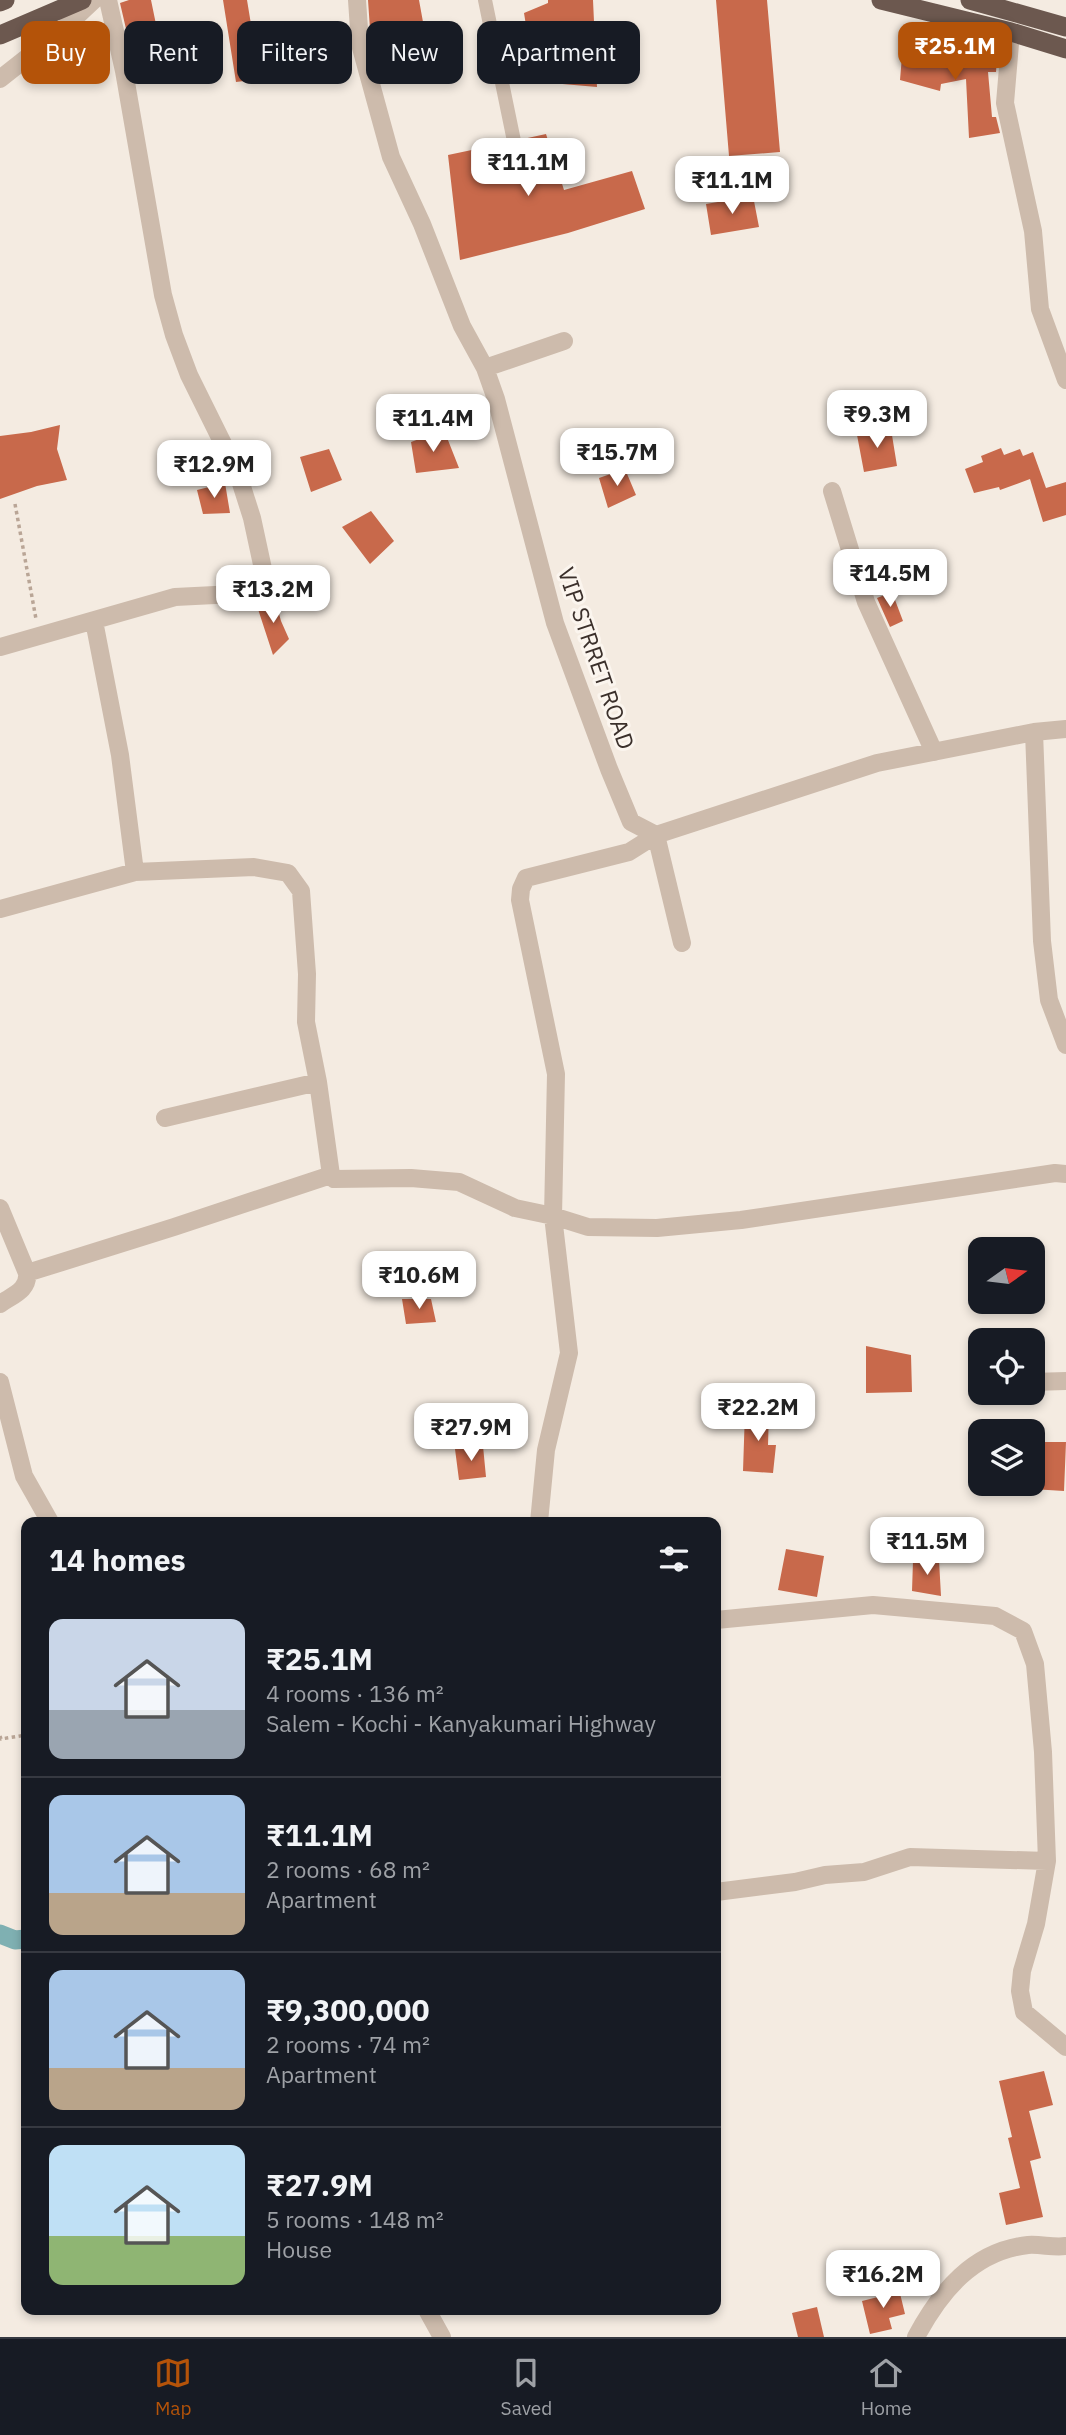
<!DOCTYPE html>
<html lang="en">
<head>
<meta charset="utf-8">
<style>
	body { margin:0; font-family:"IBM Plex Sans",sans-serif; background:#242831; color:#f1f3f6; height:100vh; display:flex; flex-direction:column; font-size:26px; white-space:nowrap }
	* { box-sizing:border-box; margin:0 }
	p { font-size:23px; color:#9ea1a6 }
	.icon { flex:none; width:38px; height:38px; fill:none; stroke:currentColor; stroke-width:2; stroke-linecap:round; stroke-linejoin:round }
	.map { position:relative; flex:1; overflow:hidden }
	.sheet { position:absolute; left:21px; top:1517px; width:700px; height:798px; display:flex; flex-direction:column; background:#171b24; border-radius:14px; box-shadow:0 4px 10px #0003 }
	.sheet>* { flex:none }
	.top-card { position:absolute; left:21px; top:21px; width:700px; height:63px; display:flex; gap:14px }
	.needle { width:46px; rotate:76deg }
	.tools { position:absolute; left:968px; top:1237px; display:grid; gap:14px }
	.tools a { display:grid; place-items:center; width:77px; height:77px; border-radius:14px; background:#171b24; box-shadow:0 4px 10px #0003; font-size:35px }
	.price { position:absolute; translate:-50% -60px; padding:0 16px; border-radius:14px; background:#fff; color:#222; font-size:23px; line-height:46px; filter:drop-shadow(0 2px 4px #0008) }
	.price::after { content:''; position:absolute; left:50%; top:42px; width:21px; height:16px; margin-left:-10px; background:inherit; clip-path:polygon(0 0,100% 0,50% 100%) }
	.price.on { background:#b45309; color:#fff }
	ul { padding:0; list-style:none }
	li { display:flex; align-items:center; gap:21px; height:175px; padding:0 28px }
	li+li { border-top:2px solid #363941 }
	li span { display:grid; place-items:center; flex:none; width:196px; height:140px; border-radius:14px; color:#555 }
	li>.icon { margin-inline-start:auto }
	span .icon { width:84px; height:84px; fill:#fffc; stroke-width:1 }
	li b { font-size:30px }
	h2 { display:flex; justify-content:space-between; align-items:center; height:84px; padding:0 28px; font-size:30px }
	.chip { padding:0 24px; border-radius:14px; background:#171b24; box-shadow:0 4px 10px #0003; font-size:24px; line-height:63px }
	.chip.on { background:#b45309; color:#fff }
	.tabs { display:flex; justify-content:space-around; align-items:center; height:98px; border-top:2px solid #363941; background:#171b24; font-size:19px; color:#9ea1a6 }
	.tabs a { display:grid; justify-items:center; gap:4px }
	.tabs .on { color:#b45309 }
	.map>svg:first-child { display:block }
</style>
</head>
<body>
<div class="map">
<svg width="1066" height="2337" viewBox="0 0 1066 2337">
	<rect width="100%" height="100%" fill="#f4ebe1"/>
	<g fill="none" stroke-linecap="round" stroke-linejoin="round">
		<path stroke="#7fb0b2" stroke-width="19" d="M0,1934L15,1940L26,1939"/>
	</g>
	<path fill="#c8694b" d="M129,0H151L159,39L130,46L120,3Z
		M223,0H247L260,79L236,82Z
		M368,0H419L423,22L370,29Z
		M548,0H593L597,87L551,83L550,51L530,50L524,13L548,3Z
		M716,0H767L780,152L729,156Z
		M927,32L944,40L942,63L997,58L996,72H988L992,117H996L1000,133L969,138L966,79L941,84L940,91L900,80L902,56L912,51L924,58Z
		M546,134L564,190L632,171L645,209L568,233L460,260L448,155L505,143L510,150H517L523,145V139Z
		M753,196L759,227L711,235L706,204Z
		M60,425L57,449L67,480L37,486L0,499V436L31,432Z
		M891,429L897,466L864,472L857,435Z
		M444,430L459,468L416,473L411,442Z
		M1001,448L1004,455L1020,449L1023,456L1033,452L1046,488L1066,482V515L1043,522L1030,479L1000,490L999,487L974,493L965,469L983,462L981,456Z
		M329,449L342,480L311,492L300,457Z
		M625,469L636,495L608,508L599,478Z
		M225,483L230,513L203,514L197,490Z
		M371,511L394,541L370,564L342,527Z
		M892,592L903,621L890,627L877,598Z
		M275,599L281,621L289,639L273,655L257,606Z
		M402,1299H431L436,1322L406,1324Z
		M866,1346L911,1355L912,1392L866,1393Z
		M745,1411H769L768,1445H776L773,1473L743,1471Z
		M1032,1442H1066L1064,1491L1032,1489Z
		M483,1446L486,1477L459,1480L455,1449Z
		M786,1549L824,1556L817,1597L778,1590Z
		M939,1560L941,1596L912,1591L913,1561Z
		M1044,2071L1053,2105L1029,2111L1041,2158L1030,2161L1043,2217L1006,2225L999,2193L1020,2188L1008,2138L1012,2137L999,2081Z
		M898,2285L905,2314L889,2318L892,2329L870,2334L862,2301L886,2295L884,2288Z
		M817,2307L824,2337H798L792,2313Z"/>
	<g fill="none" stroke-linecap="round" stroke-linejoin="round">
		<path stroke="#b9a596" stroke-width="3.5" stroke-dasharray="3.5 3.5" stroke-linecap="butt" d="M15,504L36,619
			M0,1736L1,1739L26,1735"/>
		<path stroke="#cdbbac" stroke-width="14" d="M485,0L514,141"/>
		<path stroke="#cdbbac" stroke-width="18" d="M357,0L360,44L391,157L422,224L462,326L485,368L496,399L555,623L609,769L631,822L656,835L877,763L1034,732L1066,729
			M1011,32L1005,103L1033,231L1040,309L1066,380
			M0,79L62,30L94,0
			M485,368L564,341
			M832,491L866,602L934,752
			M94,621L120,755L135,872
			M0,647L175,597L235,594L257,589L262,581L263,569L252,518L238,474L189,375L174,335L163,295L124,71L108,0
			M1034,732L1042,941L1049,1000L1066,1045
			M0,909L135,872L254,867L288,873L301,891L307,974L306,1022L318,1082L331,1175L334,1179L411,1178L459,1182L515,1208L553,1216L588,1227L657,1228L741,1220L1055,1173L1066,1174
			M165,1118L318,1082
			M0,1208L27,1273C29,1290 13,1295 0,1304
			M27,1273L174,1227L331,1175
			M0,1382L24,1476L50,1522
			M1032,1382L1066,1381
			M539,1522L546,1450L569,1353L553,1216L556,1074L520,900L521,889L526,878L629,852L656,835L682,943
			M716,1620L873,1605L995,1616L1023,1631L1035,1664L1043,1752L1047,1861L1036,1924L1022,1971L1020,1991L1024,2012L1066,2047
			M716,1892L795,1882L825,1875L864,1872L910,1857L1047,1861
			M427,2310L442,2337
			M916,2337C940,2292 973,2251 1028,2245C1041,2244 1054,2248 1066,2246"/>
		<path stroke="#6c584f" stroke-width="19" d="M881,0L1011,32L1066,49
			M970,0L1066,27
			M0,2L5,0
			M0,35L82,0"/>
	</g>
	<g text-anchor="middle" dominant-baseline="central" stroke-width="6" stroke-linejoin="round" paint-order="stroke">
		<g font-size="23" fill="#3b302b" stroke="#fbf5ee">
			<text transform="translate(597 658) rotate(71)">VIP STRRET ROAD</text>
		</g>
	</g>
</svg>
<div class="tools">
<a><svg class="needle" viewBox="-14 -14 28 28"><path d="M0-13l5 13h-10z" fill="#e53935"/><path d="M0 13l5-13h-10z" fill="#9ea1a6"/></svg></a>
<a><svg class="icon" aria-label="locate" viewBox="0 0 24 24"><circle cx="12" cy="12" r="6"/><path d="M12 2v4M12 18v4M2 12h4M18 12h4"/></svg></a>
<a><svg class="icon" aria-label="layers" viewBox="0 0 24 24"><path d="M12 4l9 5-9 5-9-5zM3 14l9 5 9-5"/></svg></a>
</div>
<b class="price on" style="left:955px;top:82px">₹25.1M</b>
<b class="price" style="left:528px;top:198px">₹11.1M</b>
<b class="price" style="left:732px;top:216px">₹11.1M</b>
<b class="price" style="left:877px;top:450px">₹9.3M</b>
<b class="price" style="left:433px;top:454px">₹11.4M</b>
<b class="price" style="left:617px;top:488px">₹15.7M</b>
<b class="price" style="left:214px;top:500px">₹12.9M</b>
<b class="price" style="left:890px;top:609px">₹14.5M</b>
<b class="price" style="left:273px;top:625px">₹13.2M</b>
<b class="price" style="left:419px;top:1311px">₹10.6M</b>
<b class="price" style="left:758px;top:1443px">₹22.2M</b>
<b class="price" style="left:471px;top:1463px">₹27.9M</b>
<b class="price" style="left:927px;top:1577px">₹11.5M</b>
<b class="price" style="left:883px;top:2310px">₹16.2M</b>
<div class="top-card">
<a class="chip on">Buy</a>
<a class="chip">Rent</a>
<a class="chip">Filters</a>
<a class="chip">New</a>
<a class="chip">Apartment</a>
</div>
<section class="sheet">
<h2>14 homes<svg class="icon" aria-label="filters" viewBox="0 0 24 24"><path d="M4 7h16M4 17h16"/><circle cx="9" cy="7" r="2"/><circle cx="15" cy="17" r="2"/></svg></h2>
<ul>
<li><span style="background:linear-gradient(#c9d6e8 65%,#9aa5b1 0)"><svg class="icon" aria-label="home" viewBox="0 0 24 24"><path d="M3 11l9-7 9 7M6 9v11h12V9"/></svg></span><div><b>₹25.1M</b><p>4 rooms · 136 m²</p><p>Salem - Kochi - Kanyakumari Highway</p></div></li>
<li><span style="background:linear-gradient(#a9c7e8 70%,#b9a48a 0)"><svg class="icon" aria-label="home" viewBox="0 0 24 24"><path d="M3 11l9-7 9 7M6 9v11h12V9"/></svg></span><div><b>₹11.1M</b><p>2 rooms · 68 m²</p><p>Apartment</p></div></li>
<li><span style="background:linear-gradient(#a9c7e8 70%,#b9a48a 0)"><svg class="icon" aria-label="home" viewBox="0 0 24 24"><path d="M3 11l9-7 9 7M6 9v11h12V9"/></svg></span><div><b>₹9,300,000</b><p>2 rooms · 74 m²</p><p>Apartment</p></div></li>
<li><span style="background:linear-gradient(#bfe0f5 65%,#8fb573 0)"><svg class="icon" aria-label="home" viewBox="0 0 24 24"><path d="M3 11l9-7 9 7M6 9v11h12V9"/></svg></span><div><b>₹27.9M</b><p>5 rooms · 148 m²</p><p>House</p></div></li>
</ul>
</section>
</div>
<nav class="tabs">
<a class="on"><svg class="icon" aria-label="map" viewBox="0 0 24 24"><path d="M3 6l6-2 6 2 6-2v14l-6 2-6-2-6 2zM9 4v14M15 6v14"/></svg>Map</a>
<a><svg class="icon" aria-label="saved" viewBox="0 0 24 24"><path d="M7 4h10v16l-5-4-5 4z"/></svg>Saved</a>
<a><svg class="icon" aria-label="home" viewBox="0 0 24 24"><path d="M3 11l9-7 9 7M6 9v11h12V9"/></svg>Home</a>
</nav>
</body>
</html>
